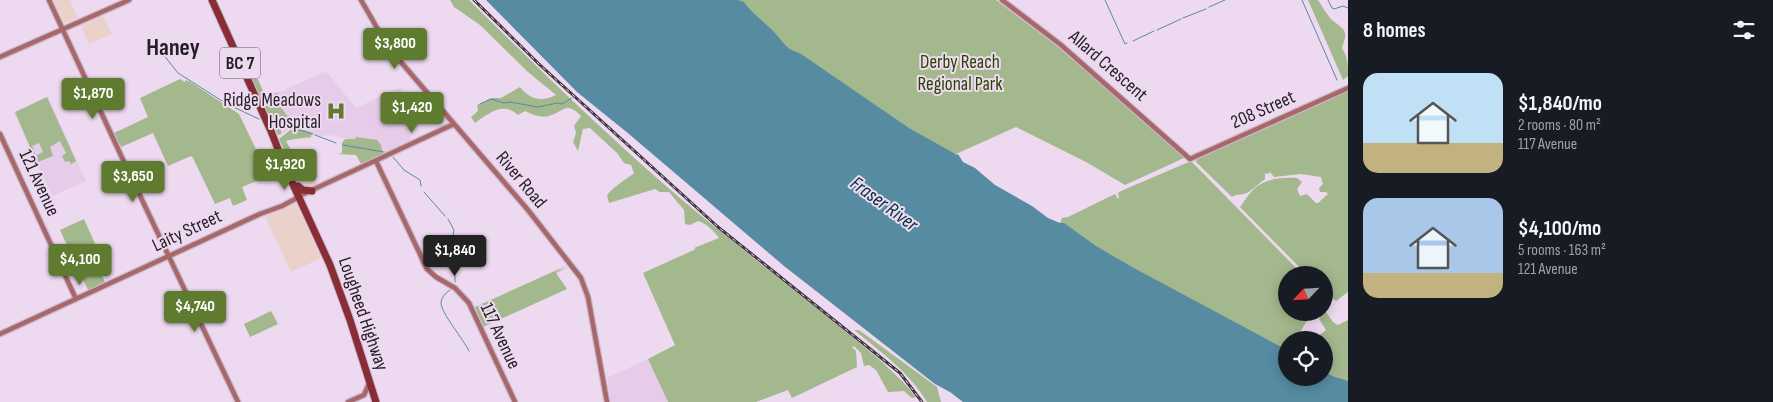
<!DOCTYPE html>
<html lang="en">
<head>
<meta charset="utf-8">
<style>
	body { margin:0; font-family:"Sofia Sans Condensed",sans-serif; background:#242831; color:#f1f3f6; height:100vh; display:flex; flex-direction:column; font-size:19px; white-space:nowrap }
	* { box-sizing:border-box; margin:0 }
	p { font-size:16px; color:#9ea1a6 }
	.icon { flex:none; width:28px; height:28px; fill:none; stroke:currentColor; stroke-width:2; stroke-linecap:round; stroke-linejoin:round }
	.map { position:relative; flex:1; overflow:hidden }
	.details { display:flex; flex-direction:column; background:#171b24; width:425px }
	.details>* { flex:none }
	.needle { width:32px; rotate:245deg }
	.controls { position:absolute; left:1278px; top:266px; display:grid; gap:10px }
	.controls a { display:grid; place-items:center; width:55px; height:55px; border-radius:50%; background:#171b24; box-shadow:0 2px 12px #0003; font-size:25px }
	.price { position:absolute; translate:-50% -42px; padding:0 11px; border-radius:5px; background:#5e7b30; color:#fff; font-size:16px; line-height:32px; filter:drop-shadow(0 1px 2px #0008) }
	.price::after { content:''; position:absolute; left:50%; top:30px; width:15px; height:11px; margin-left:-8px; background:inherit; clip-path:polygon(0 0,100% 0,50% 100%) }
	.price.current { background:#222; color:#fff }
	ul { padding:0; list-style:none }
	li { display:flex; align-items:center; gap:15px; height:125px; padding:0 15px }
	li span { display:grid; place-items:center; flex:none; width:140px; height:100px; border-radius:15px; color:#555 }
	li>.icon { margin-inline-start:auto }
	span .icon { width:60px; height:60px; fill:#fffc; stroke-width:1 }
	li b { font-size:21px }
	h2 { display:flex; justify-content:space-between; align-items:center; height:60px; padding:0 15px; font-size:21px }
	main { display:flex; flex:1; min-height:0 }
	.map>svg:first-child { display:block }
</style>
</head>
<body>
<main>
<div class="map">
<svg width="1348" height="402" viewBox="0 0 1348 402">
	<rect width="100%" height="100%" fill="#edd9f0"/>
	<path fill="#ead1c9" d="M53,0H70L78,18L64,23Z
		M103,16L112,34L89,44L81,26Z
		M307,164L317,185L308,189L300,186L294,170Z
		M295,204H297L321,258L291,272L265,217Z"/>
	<path fill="#e6cce9" d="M326,71L356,108L401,87L408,99L399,104L410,123L405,126L412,143L385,153L365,142L330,135L321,136L306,131L291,129L279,135L263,100Z
		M48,97L86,181L52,196L14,113Z
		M648,359L668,402H611L607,378Z"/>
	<path fill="#a3b88d" d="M450,0H469C538,68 607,136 681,199C747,254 815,306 881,361L903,382L916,397L912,398L904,391L888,392L876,370L869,365L864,366L861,353L854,346L852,347L856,351L857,367L792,398L788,390L756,402H668L648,359L675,345L643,273L696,249L694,248L719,238C713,230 707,224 698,221L690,225L685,224L684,210L669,192H660L655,189L609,203L607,196C610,189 627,179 634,173L631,165L624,163L617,153L590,128L583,129L578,151L573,142L576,133L574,126L581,116C566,101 565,111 549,116C541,118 533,115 525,111L518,115C503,101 489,113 475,123L471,117L478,111L477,105L491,98H501L520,87C530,100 542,102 556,95L528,72L480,25L454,7Z
		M730,0H996L1058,47L1183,155L1184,158L1125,185L1086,162L1016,127L956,154L957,155L931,143L791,50Z
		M1308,0H1318C1322,6 1327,15 1332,20C1346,31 1348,30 1342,48C1348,57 1348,66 1348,76L1343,80Z
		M250,68C257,75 262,88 265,96L280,92L273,97L276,98L275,100L293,123L289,124V127L281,129V134L278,135L247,69Z
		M180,79L185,82L186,80L192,83L239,114L269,176L242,187L247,200L233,206L230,198L215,204L193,158L191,156L168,166L153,133L121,147L114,133L148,117L140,98Z
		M1348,90V292L1336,301L1324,292V275H1307L1240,207C1244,202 1247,196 1252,191C1263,179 1281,177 1297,178L1302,182L1297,189L1300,196L1307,194L1316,203H1318L1328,194L1326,192H1320L1319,188L1323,184L1321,177L1301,174L1274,177L1270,172L1268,174L1265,173V179C1259,183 1251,192 1244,194C1238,195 1236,194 1232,197L1196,162L1197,159Z
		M47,97L76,161L71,164L69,161L65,162L62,156L66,153L60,141L50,147L53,156L38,162L37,155L43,152L39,143L32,146L35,153L33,154L15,112Z
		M293,128H299L312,133L311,137C307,138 289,139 286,141L294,156L297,166L306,164L308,165L295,170L293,167L279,139Z
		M356,137L377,140L381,145L383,154L361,164L356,155L338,154L342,153V143L345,139H355Z
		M1191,161L1303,275H1286V312L1319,313L1310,316L1295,340H1286V364L1113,259L1060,223L1062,218L1068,217L1115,194L1118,199L1119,198L1118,193L1121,191Z
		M84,219L104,264L98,267L105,282L88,290L60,230Z
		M568,265L555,272L569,267L556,273L567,289L483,327L475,307Z
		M1324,309L1333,322L1338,325L1348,320V397L1324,378V340H1313L1326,330L1319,319L1322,313L1324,312Z
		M271,311L278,324L250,337L244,324Z
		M854,330H859L937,387L941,402H927C909,372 881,352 854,330Z"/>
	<path fill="#578ba1" d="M486,0H738L744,2C752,14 764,21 774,32C779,37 784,45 790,49C793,51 797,52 801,54L909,128L957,155L958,154L963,162L975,168L995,185L1032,206L1048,218L1060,223H1064L1096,246L1132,267L1285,349L1286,378H1324V371L1332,376L1348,381V402H963L950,392L935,384L784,266L629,134L577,92Z"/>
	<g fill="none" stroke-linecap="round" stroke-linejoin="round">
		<path stroke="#578ba1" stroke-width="1" d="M1105,0L1125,44L1127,43
			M1302,0L1337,80
			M1328,0L1332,8L1334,9L1343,6L1348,8
			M1209,7L1225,0
			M1183,18L1206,9
			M1157,30L1181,19
			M1133,41L1154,31
			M162,53L178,73L227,104L259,119
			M480,104L491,99L504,103L510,102L538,107L557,103L562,104L572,98
			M276,125L289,127
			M293,128L313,134
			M315,135L336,143
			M343,145L384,152
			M393,157L404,170L420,180L421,186
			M424,192L445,216
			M448,219L454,230L453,236L455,247V282
			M450,290C446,293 441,297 441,303C441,313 464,340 469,351"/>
		<g stroke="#c9b7cc" stroke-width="7">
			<path id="secondary" d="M49,0L125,164L238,402
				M361,0L388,47L528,210L581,278L588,297L607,402
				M1002,0L1061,45L1190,159L1348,88
				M0,57L129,0
				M0,134L76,299
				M376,161L427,269L436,277L455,288L469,303L515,402
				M297,197L454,124
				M0,334L260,214L282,206L297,198
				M348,402L364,395L369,384"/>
		</g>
		<g stroke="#c9b7cc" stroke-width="9">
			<path id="highway" d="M212,0L270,129
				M269,126L285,167L330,265L350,320L376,402
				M298,186L303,190L312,191"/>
		</g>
		<use href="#secondary" stroke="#a86769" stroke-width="4.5"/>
		<use href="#highway" stroke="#882c35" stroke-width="7"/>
		<g stroke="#403741" stroke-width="3">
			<path id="rail" d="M474,0L540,65L718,227L900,373L922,402"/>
		</g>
		<use href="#rail" stroke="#edd9f0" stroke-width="1" stroke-dasharray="4" stroke-linecap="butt"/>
	</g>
	<defs>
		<g id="hospital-bare" transform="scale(1.5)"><path d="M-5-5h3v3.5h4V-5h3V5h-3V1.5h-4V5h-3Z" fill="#5e7b30" stroke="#edd9f0" stroke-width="2.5" paint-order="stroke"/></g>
	</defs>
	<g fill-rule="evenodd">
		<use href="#hospital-bare" x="336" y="111"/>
	</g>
	<g text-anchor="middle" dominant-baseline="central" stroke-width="4" stroke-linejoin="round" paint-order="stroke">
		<rect fill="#edd9f0" stroke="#615663" stroke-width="1" x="220" y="47.5" width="40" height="31" rx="4"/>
		<g font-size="18" font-weight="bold" fill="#251e26">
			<text x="240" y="63">BC 7</text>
		</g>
		<g font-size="19" fill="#2a4300" stroke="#edd9f0">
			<text x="960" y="62">Derby Reach<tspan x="960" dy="22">Regional Park</tspan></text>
		</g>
		<g font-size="19" fill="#251e26" stroke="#edd9f0">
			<text transform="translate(1108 66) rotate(41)">Allard Crescent</text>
			<text transform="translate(1263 110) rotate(-24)">208 Street</text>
			<text transform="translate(521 180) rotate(50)">River Road</text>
			<text transform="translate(39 183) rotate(65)">121 Avenue</text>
			<text transform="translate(187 231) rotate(-25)">Laity Street</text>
			<text transform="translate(363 314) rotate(71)">Lougheed Highway</text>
			<text transform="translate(500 336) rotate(65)">117 Avenue</text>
		</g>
		<g font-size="19" fill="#251e26" stroke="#edd9f0" text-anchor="end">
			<text x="321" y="100">Ridge Meadows<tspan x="321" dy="22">Hospital</tspan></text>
		</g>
		<g font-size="20" font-style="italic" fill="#003142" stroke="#edd9f0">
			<text transform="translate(884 204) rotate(36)">Fraser River</text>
		</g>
		<g font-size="24" font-weight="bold" fill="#251e26" stroke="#edd9f0">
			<text x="173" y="47">Haney</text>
		</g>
	</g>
</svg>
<div class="controls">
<a><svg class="needle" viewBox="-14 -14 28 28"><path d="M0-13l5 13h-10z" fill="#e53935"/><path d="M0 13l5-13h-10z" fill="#9ea1a6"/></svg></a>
<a><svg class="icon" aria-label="locate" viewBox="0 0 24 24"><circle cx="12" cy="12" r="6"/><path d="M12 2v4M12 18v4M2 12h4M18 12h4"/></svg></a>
</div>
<b class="price" style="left:395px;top:70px">$3,800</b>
<b class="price" style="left:93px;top:120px">$1,870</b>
<b class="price" style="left:412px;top:134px">$1,420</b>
<b class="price" style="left:285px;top:191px">$1,920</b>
<b class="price" style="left:133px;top:203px">$3,650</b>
<b class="price current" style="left:455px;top:277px">$1,840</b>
<b class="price" style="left:80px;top:286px">$4,100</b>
<b class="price" style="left:195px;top:333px">$4,740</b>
</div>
<section class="details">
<h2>8 homes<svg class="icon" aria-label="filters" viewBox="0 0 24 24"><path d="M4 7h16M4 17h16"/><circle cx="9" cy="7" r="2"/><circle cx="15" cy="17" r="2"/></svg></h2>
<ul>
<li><span style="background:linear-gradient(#bfe0f5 70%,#c2b280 0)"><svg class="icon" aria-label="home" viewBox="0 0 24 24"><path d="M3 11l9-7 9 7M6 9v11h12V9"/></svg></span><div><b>$1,840/mo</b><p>2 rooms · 80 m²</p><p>117 Avenue</p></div></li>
<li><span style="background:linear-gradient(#a9c7e8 75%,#c2b280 0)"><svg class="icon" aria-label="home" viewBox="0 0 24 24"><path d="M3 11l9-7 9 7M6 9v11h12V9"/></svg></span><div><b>$4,100/mo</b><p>5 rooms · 163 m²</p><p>121 Avenue</p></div></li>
</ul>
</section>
</main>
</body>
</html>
